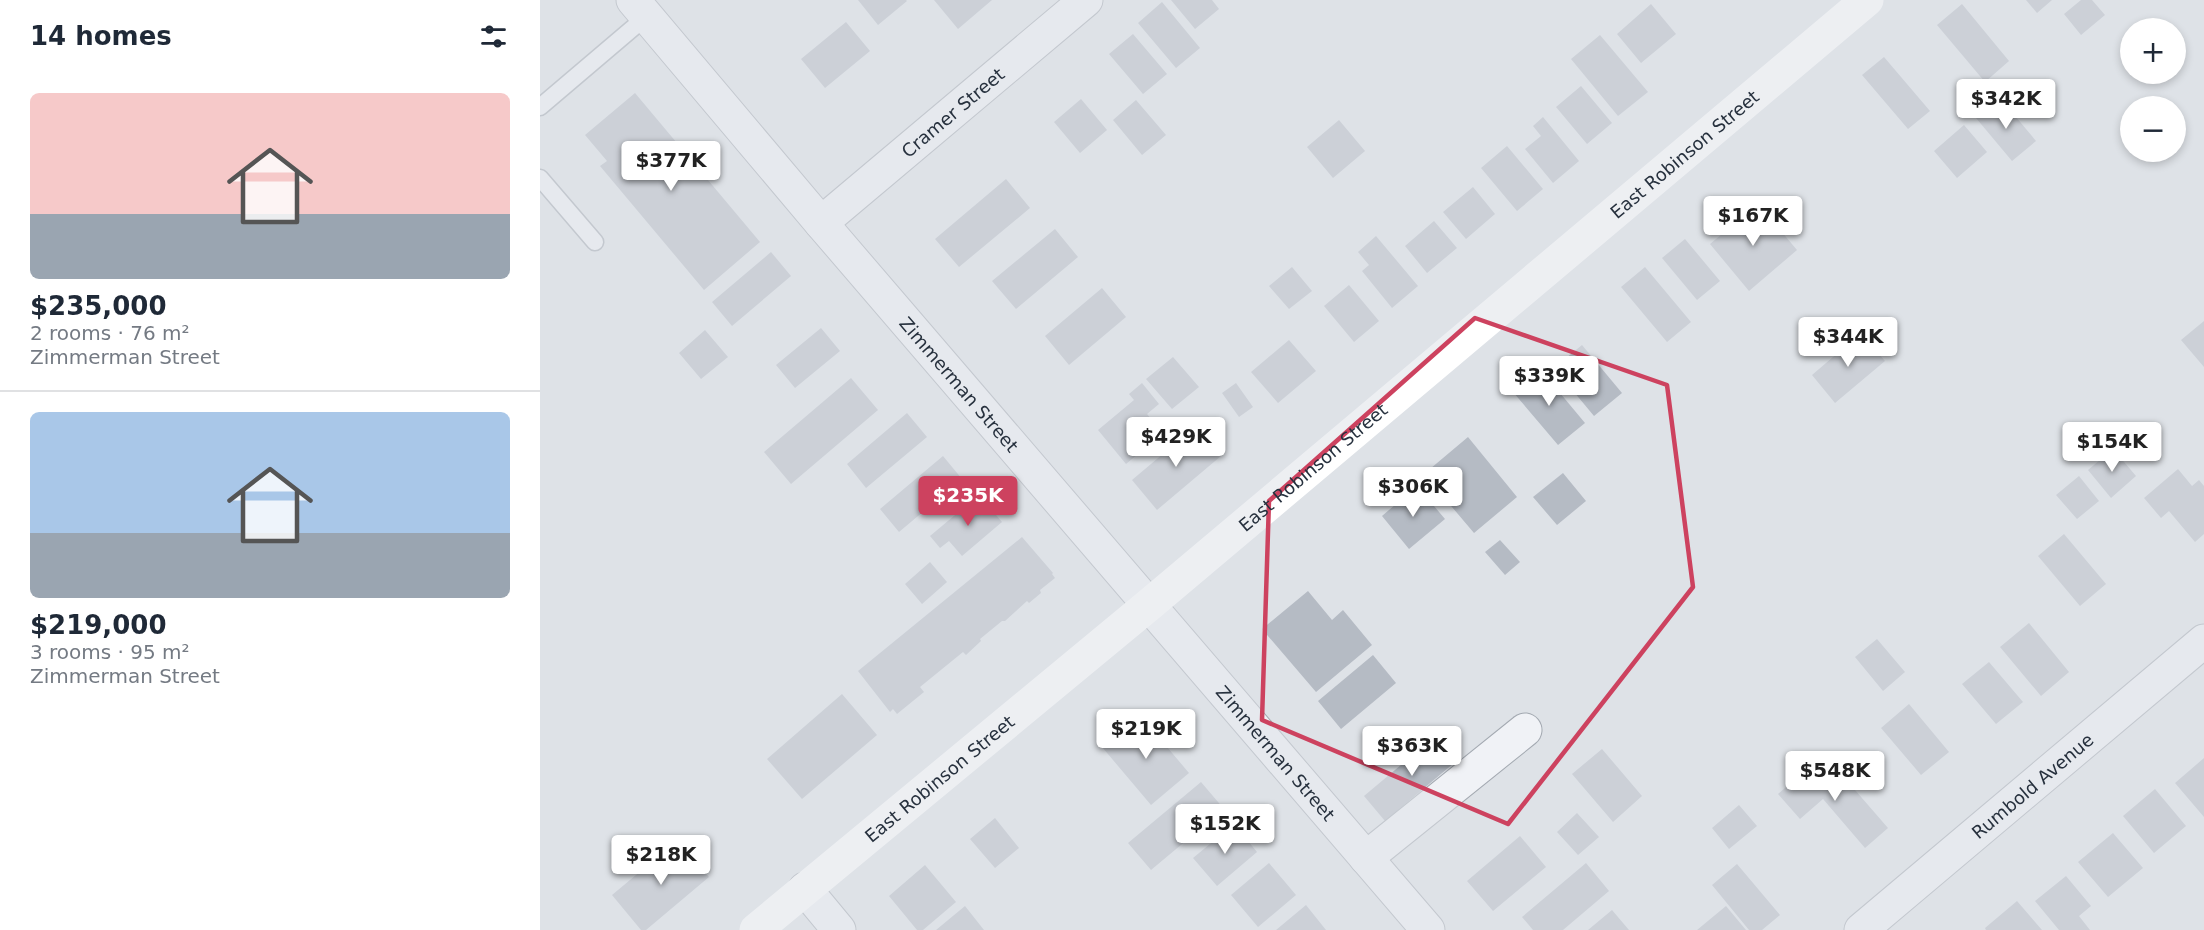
<!DOCTYPE html>
<html lang="en">
<head>
<meta charset="utf-8">
<style>
	body { margin:0; font-family:"DejaVu Sans",sans-serif; background:#f6f6f7; color:#1f2937; height:100vh; display:flex; flex-direction:column; font-size:22px; white-space:nowrap }
	* { box-sizing:border-box; margin:0 }
	p { font-size:20px; color:#747a83 }
	.icon { flex:none; width:33px; height:33px; fill:none; stroke:currentColor; stroke-width:2; stroke-linecap:round; stroke-linejoin:round }
	.map { position:relative; flex:1; overflow:hidden }
	.side { display:flex; flex-direction:column; background:#fff; width:540px }
	.side>* { flex:none }
	.fabs { position:absolute; left:1580px; top:18px; display:grid; gap:12px }
	.fabs a { display:grid; place-items:center; width:66px; height:66px; border-radius:50%; background:#fff; box-shadow:0 3px 9px #0003; font-size:30px }
	.price { position:absolute; translate:-50% -51px; padding:0 14px; border-radius:6px; background:#fff; color:#222; font-size:20px; line-height:39px; filter:drop-shadow(0 2px 3px #0008) }
	.price::after { content:''; position:absolute; left:50%; top:36px; width:18px; height:14px; margin-left:-9px; background:inherit; clip-path:polygon(0 0,100% 0,50% 100%) }
	.price.current { background:#cd425f; color:#fff }
	ul { padding:0; list-style:none }
	li { display:grid; align-content:center; gap:12px; height:318px; padding:0 30px }
	li+li { border-top:2px solid #e0e1e3 }
	li span { display:grid; place-items:center; height:186px; border-radius:9px; color:#555 }
	li>.icon { margin-inline-start:auto }
	span .icon { width:108px; height:108px; fill:#fffc; stroke-width:1 }
	li b { font-size:26px }
	h2 { display:flex; justify-content:space-between; align-items:center; height:72px; padding:0 30px; font-size:26px }
	main { display:flex; flex:1; min-height:0 }
	.map>svg:first-child { display:block }
</style>
</head>
<body>
<main>
<section class="side">
<h2>14 homes<svg class="icon" aria-label="filters" viewBox="0 0 24 24"><path d="M4 7h16M4 17h16"/><circle cx="9" cy="7" r="2"/><circle cx="15" cy="17" r="2"/></svg></h2>
<ul>
<li><span style="background:linear-gradient(#f6c9c9 65%,#9aa5b1 0)"><svg class="icon" aria-label="home" viewBox="0 0 24 24"><path d="M3 11l9-7 9 7M6 9v11h12V9"/></svg></span><div><b>$235,000</b><p>2 rooms · 76 m²</p><p>Zimmerman Street</p></div></li>
<li><span style="background:linear-gradient(#a9c7e8 65%,#9aa5b1 0)"><svg class="icon" aria-label="home" viewBox="0 0 24 24"><path d="M3 11l9-7 9 7M6 9v11h12V9"/></svg></span><div><b>$219,000</b><p>3 rooms · 95 m²</p><p>Zimmerman Street</p></div></li>
</ul>
</section>
<div class="map">
<svg width="1664" height="930" viewBox="0 0 1664 930">
	<rect width="100%" height="100%" fill="#dee2e7"/>
	<path fill="#b5bbc4" d="M318,0H366L367,1L338,25Z
		M394,0H452L418,29Z
		M631,0H672L679,9L655,29Z
		M1486,0H1512L1497,13Z
		M1541,0H1552L1565,15L1541,35L1524,14Z
		M622,2L660,48L636,68L598,23Z
		M1111,4L1136,34L1101,63L1077,34Z
		M1422,4L1469,61L1445,82L1397,25Z
		M306,22L330,51L285,88L261,59Z
		M593,34L627,74L603,94L569,54Z
		M1060,35L1108,92L1078,116L1031,59Z
		M1344,57L1390,111L1368,129L1322,75Z
		M1041,86L1072,123L1047,144L1016,107Z
		M95,93L220,242L164,290L60,166L67,161L45,135Z
		M1460,98L1496,141L1472,161L1436,118Z
		M541,99L567,130L540,153L514,122Z
		M596,100L626,135L602,155L573,120Z
		M1003,117L1039,161L1013,183L985,149L1001,136L993,126Z
		M799,120L825,151L793,178L767,147Z
		M1424,125L1447,152L1417,178L1394,151Z
		M967,146L1003,189L977,211L941,168Z
		M466,179L490,208L419,267L395,239Z
		M933,187L955,214L926,239L903,212Z
		M1218,204L1257,250L1209,291L1170,244Z
		M894,221L917,248L887,273L865,246Z
		M515,229L538,257L476,309L452,281Z
		M836,236L878,286L852,308L822,271L829,265L818,252Z
		M1145,239L1180,281L1157,300L1122,258Z
		M231,252L251,276L192,326L172,302Z
		M752,267L772,291L749,309L729,286Z
		M1105,267L1151,322L1127,342L1081,287Z
		M809,285L839,321L814,342L784,306Z
		M562,288L586,317L529,365L505,336Z
		M1664,321V367L1641,340Z
		M281,328L300,351L255,388L236,365Z
		M165,330L188,357L161,379L139,353Z
		M1321,333L1345,361L1295,403L1272,375Z
		M749,340L776,371L738,403L711,372Z
		M1042,345L1082,393L1054,416L1014,368Z
		M633,357L659,387L632,409L606,379Z
		M1000,369L1045,423L1018,445L973,392Z
		M311,378L338,410L251,484L224,452Z
		M602,383L619,404L607,414L623,433L586,464L558,430L594,400L589,394Z
		M696,383L713,407L699,417L682,393Z
		M367,413L387,437L326,488L307,464Z
		M656,426L681,456L617,510L592,480Z
		M928,437L977,497L934,533L884,474Z
		M1573,449L1596,476L1571,498L1548,470Z
		M403,456L422,479L359,532L340,509Z
		M1638,469L1652,486L1659,480L1664,486V534L1655,542L1629,511L1621,518L1604,498Z
		M1023,473L1046,501L1017,525L993,497Z
		M1539,476L1559,501L1537,519L1516,495Z
		M877,486L905,519L869,549L842,516Z
		M439,495L462,522L422,556L409,541L400,548L390,536Z
		M1524,534L1566,584L1540,606L1498,556Z
		M482,537L513,573L512,574L515,578L500,590L501,593L489,603L487,601L465,621H462L440,639L441,641L426,655L423,652L380,687L384,692L357,714L353,709L350,712L318,671Z
		M960,540L980,562L965,575L945,552Z
		M390,562L407,582L382,604L365,584Z
		M768,591L792,620L803,610L832,645L776,692L722,629Z
		M1489,623L1529,672L1501,696L1460,647Z
		M1337,639L1365,672L1343,691L1315,657Z
		M833,655L856,683L801,729L778,701Z
		M1449,662L1483,702L1456,724L1422,684Z
		M302,694L337,735L262,799L227,759Z
		M1369,704L1409,752L1381,775L1341,728Z
		M600,715L649,773L611,805L562,747Z
		M899,733L920,758L845,821L824,796Z
		M1062,749L1102,796L1073,822L1032,774Z
		M1664,758V817L1635,783Z
		M1289,760L1348,828L1325,848L1283,799L1260,819L1238,794L1260,775L1265,781Z
		M661,782L684,809L611,870L588,843Z
		M1615,789L1646,826L1614,853L1583,816Z
		M1199,805L1217,826L1189,849L1172,828Z
		M1037,813L1059,837L1038,855L1017,832Z
		M455,818L479,848L455,868L430,839Z
		M694,824L717,852L677,886L653,858Z
		M1573,833L1603,868L1568,897L1538,862Z
		M980,836L1006,867L953,911L927,881Z
		M138,840L169,877L106,930H101L72,895Z
		M729,863L756,895L718,927L691,895Z
		M1046,863L1069,891L1023,930H993L982,917Z
		M1197,864L1240,915L1222,930H1209L1172,885Z
		M385,865L416,902L383,930H377L349,896Z
		M1526,876L1551,906L1539,916L1550,930H1519L1495,901Z
		M1477,901L1502,930H1446L1445,928Z
		M766,905L786,930H736Z
		M425,906L444,930H396Z
		M1186,906L1206,930H1157Z
		M1072,910L1089,930H1048Z"/>
	<g fill="none" stroke-linecap="round" stroke-linejoin="round">
		<g stroke="#a3a9b1" stroke-width="19">
			<path id="lane" d="M0,107L107,16
				M0,178L55,242"/>
		</g>
		<g stroke="#a3a9b1" stroke-width="35">
			<g id="street">
				<path id="s1" d="M93,0L281,223L888,930"/>
				<path id="s2" d="M281,223L546,0"/>
				<path d="M826,858L985,730"/>
				<path d="M265,889L299,930"/>
				<path id="s3" d="M1321,930L1664,641"/>
			</g>
		</g>
		<use href="#lane" stroke="#f0f2f6" stroke-width="16"/>
		<use href="#street" stroke="#f0f2f6" stroke-width="33"/>
		<path stroke="#fff" stroke-width="33" id="s4" d="M216,930L610,604L1327,0"/>
	</g>
	<path d="M0 0H1664V930H0ZM935,318L1127,385L1153,587L968,824L722,720L729,501Z" fill="#dee2e7" fill-opacity=".55" fill-rule="evenodd"/>
	<path fill="none" stroke="#cd425f" stroke-width="4.5" stroke-linejoin="round" d="M935,318L1127,385L1153,587L968,824L722,720L729,501Z"/>
	<g text-anchor="middle" dominant-baseline="central" stroke-width="4.5" stroke-linejoin="round" paint-order="stroke">
		<g font-size="18" fill="#27313e" stroke="#edf1f5">
			<text stroke="none"><textPath href="#s2" startOffset="172">Cramer Street</textPath></text>
			<text stroke="none"><textPath href="#s4" startOffset="1210">East Robinson Street</textPath></text>
			<text stroke="none"><textPath href="#s1" startOffset="504">Zimmerman Street</textPath></text>
			<text stroke="none"><textPath href="#s4" startOffset="724">East Robinson Street</textPath></text>
			<text stroke="none"><textPath href="#s1" startOffset="990">Zimmerman Street</textPath></text>
			<text stroke="none"><textPath href="#s4" startOffset="238">East Robinson Street</textPath></text>
			<text stroke="none"><textPath href="#s3" startOffset="224">Rumbold Avenue</textPath></text>
		</g>
	</g>
</svg>
<div class="fabs">
<a>+</a>
<a>−</a>
</div>
<b class="price" style="left:1466px;top:130px">$342K</b>
<b class="price" style="left:131px;top:192px">$377K</b>
<b class="price" style="left:1213px;top:247px">$167K</b>
<b class="price" style="left:1308px;top:368px">$344K</b>
<b class="price" style="left:1009px;top:407px">$339K</b>
<b class="price" style="left:636px;top:468px">$429K</b>
<b class="price" style="left:1572px;top:473px">$154K</b>
<b class="price" style="left:873px;top:518px">$306K</b>
<b class="price current" style="left:428px;top:527px">$235K</b>
<b class="price" style="left:606px;top:760px">$219K</b>
<b class="price" style="left:872px;top:777px">$363K</b>
<b class="price" style="left:1295px;top:802px">$548K</b>
<b class="price" style="left:685px;top:855px">$152K</b>
<b class="price" style="left:121px;top:886px">$218K</b>
</div>
</main>
</body>
</html>
